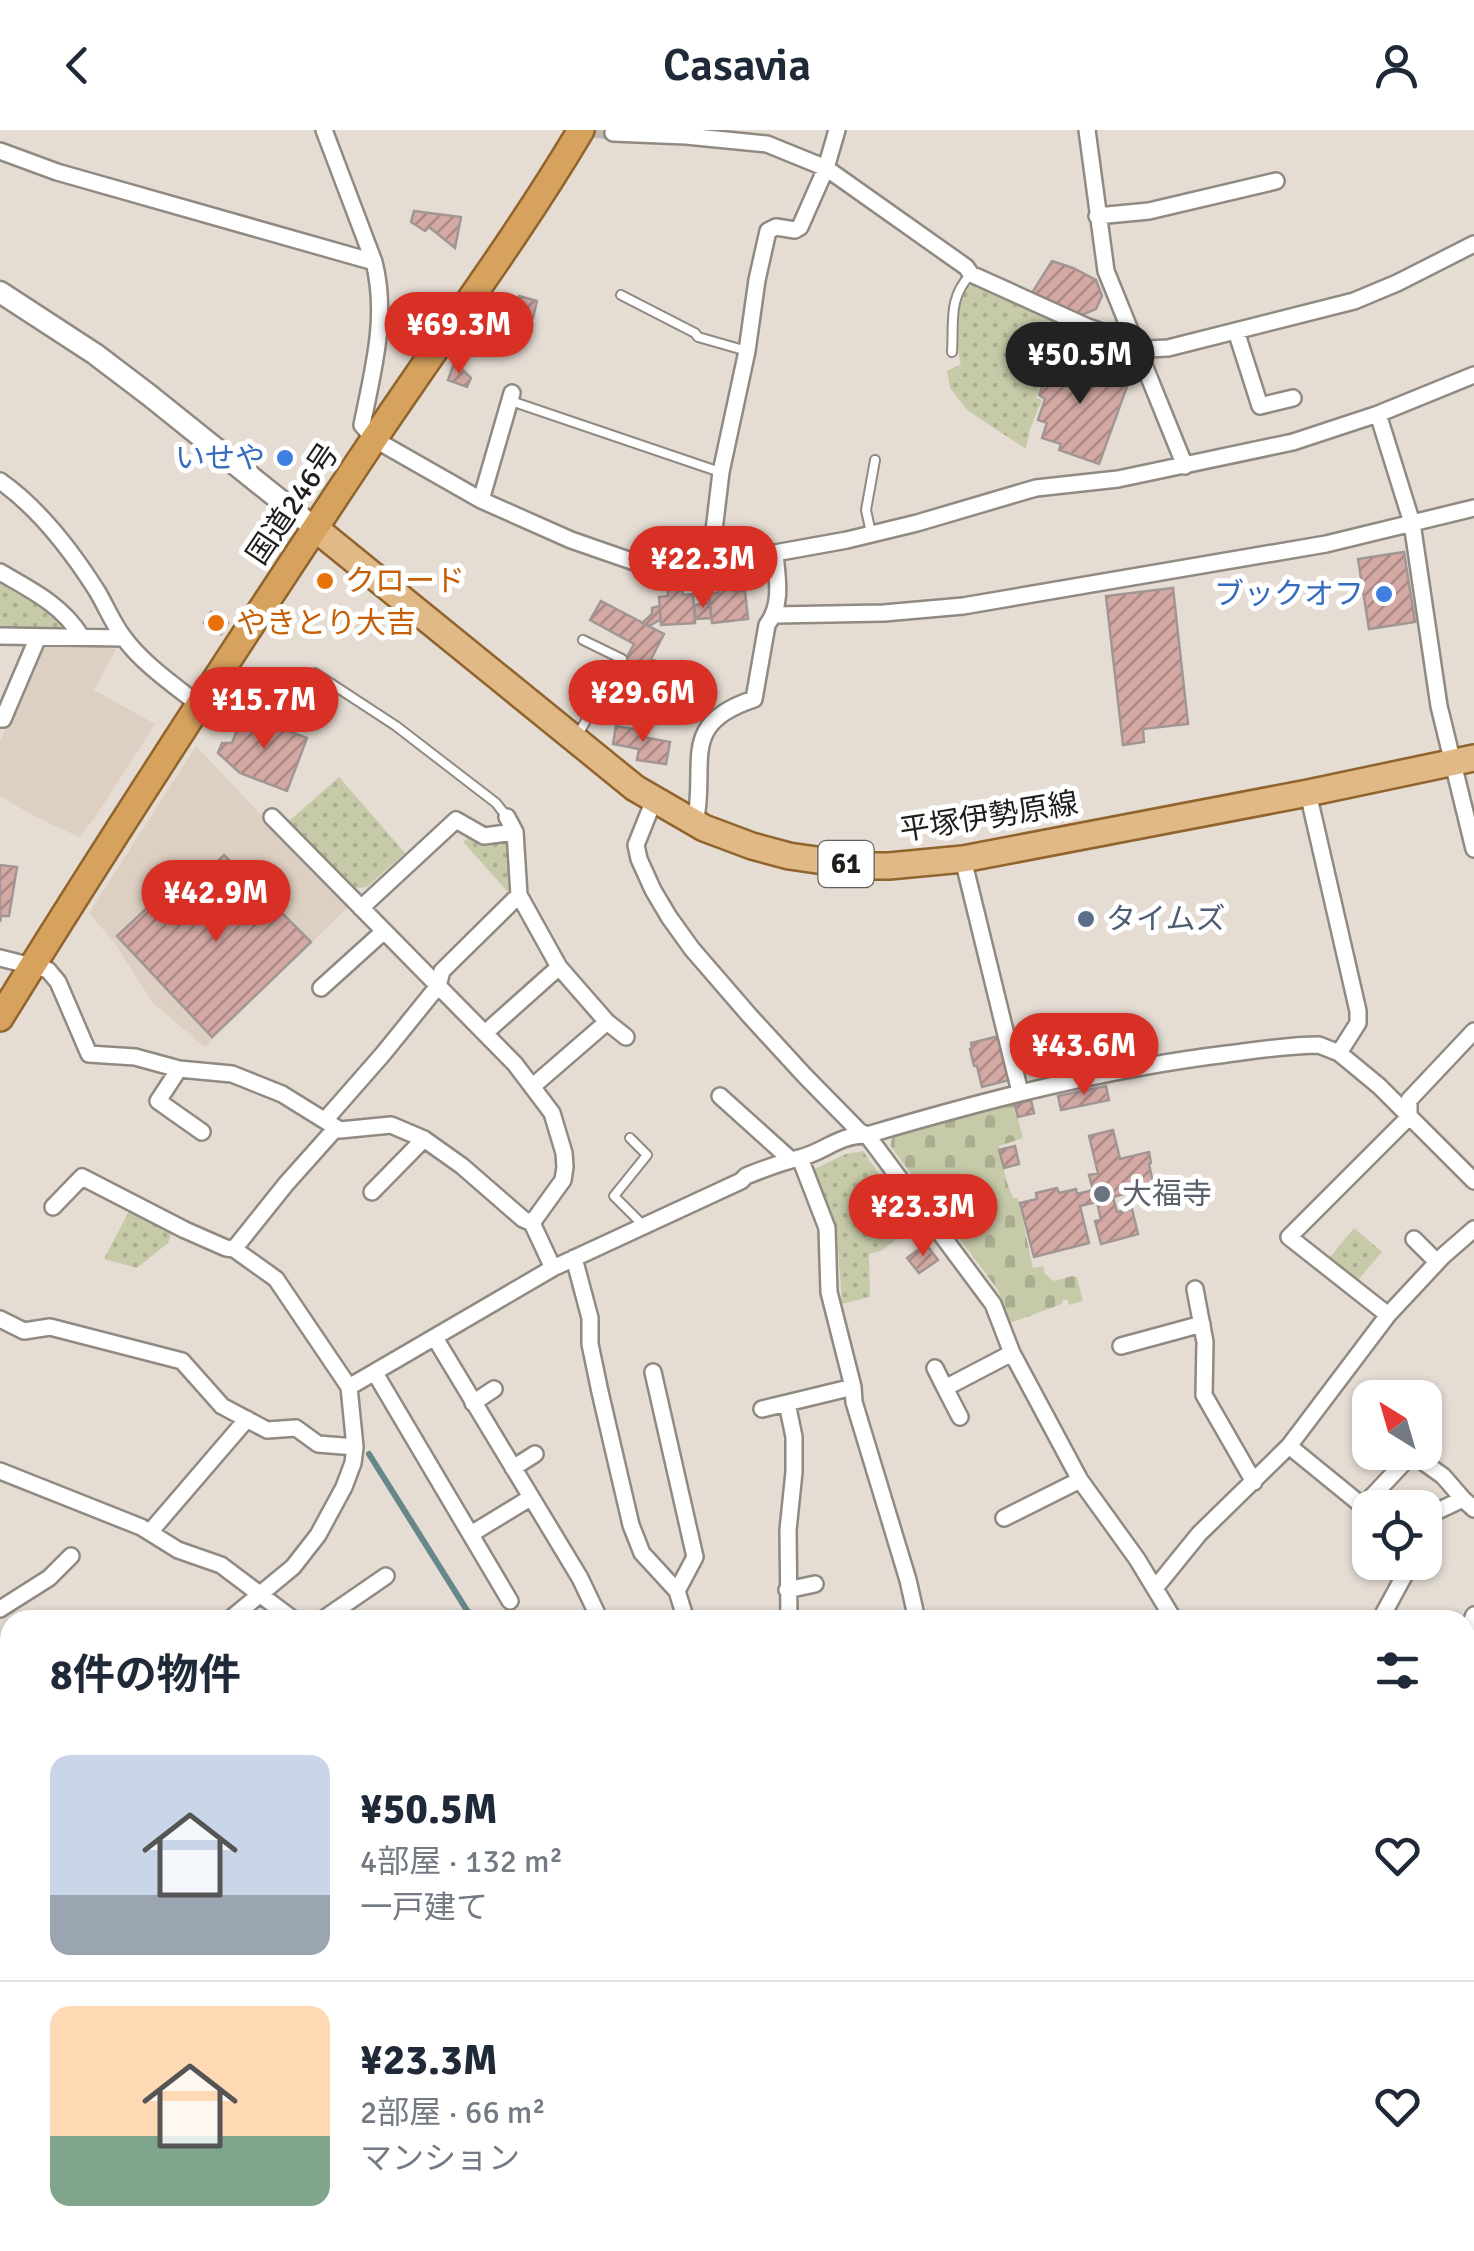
<!DOCTYPE html>
<html lang="ja">
<head>
<meta charset="utf-8">
<style>
	body { margin:0; font-family:Signika,"Noto Sans JP",sans-serif; background:#f6f6f7; color:#1f2937; height:100vh; display:flex; flex-direction:column; font-size:38px; white-space:nowrap }
	* { box-sizing:border-box; margin:0 }
	p { font-size:32px; color:#747a83 }
	.icon { flex:none; width:55px; height:55px; fill:none; stroke:currentColor; stroke-width:2; stroke-linecap:round; stroke-linejoin:round }
	.map { position:relative; flex:1; overflow:hidden }
	.details { position:absolute; left:0px; top:1480px; width:1475px; height:642px; display:flex; flex-direction:column; background:#fff; border-radius:30px 30px 0 0; box-shadow:0 2px 8px #0004 }
	.details>* { flex:none }
	.needle { width:65px; rotate:323deg }
	.buttons { position:absolute; left:1352px; top:1250px; display:grid; gap:20px }
	.buttons a { display:grid; place-items:center; width:90px; height:90px; border-radius:20px; background:#fff; box-shadow:0 2px 8px #0004; font-size:50px }
	.price { position:absolute; translate:-50% -85px; padding:0 22px; border-radius:35px; background:#d93025; color:#fff; font-size:32px; line-height:65px; filter:drop-shadow(0 2px 5px #0008) }
	.price::after { content:''; position:absolute; left:50%; top:60px; width:30px; height:22px; margin-left:-15px; background:inherit; clip-path:polygon(0 0,100% 0,50% 100%) }
	.price.active { background:#222; color:#fff }
	ul { padding:0; list-style:none }
	li { display:flex; align-items:center; gap:30px; height:250px; padding:0 50px }
	li+li { border-top:2px solid #e0e1e3 }
	li span { display:grid; place-items:center; flex:none; width:280px; height:200px; border-radius:20px; color:#555 }
	li>.icon { margin-inline-start:auto }
	span .icon { width:120px; height:120px; fill:#fffc; stroke-width:1 }
	li b { font-size:42px }
	h2 { display:flex; justify-content:space-between; align-items:center; height:120px; padding:0 50px; font-size:42px }
	header { display:flex; justify-content:space-between; align-items:center; height:130px; padding:0 50px; background:#fff; font-size:45px; font-weight:600 }
	.map>svg:first-child { display:block }
</style>
</head>
<body>
<header><svg class="icon" aria-label="back" viewBox="0 0 24 24"><path d="M15 5l-7 7 7 7"/></svg>Casavia<svg class="icon" aria-label="person" viewBox="0 0 24 24"><circle cx="12" cy="8" r="4"/><path d="M4 21q1-7 8-7t8 7"/></svg></header>
<div class="map">
<svg width="1474" height="2121" viewBox="0 0 1474 2121">
	<defs>
		<pattern id="cemetery-stones" width="16" height="16" patternUnits="userSpaceOnUse" patternTransform="scale(2.5)"><rect width="16" height="16" fill="#c7caa8"/><path d="M2 7V4a2 2 0 0 1 4 0v3zM10 15v-3a2 2 0 0 1 4 0v3z" fill="#abad90"/></pattern>
		<pattern id="park-dots" width="8" height="8" patternUnits="userSpaceOnUse" patternTransform="scale(2.5)"><rect width="8" height="8" fill="#c7caa8"/><path d="M2 2h.1M6 6h.1" fill="none" stroke="#abad90" stroke-width="1.8" stroke-linecap="round"/></pattern>
		<pattern id="building-hatch" width="6" height="6" patternUnits="userSpaceOnUse" patternTransform="scale(2.5)"><rect width="6" height="6" fill="#d4a9a4"/><path d="M-1 1l2-2M0 6l6-6M5 7l2-2" fill="none" stroke="#ac8985"/></pattern>
	</defs>
	<rect width="100%" height="100%" fill="#e5ddd4"/>
	<path fill="#ddcfc1" d="M46,515L91,516L116,519L94,560L155,594L94,689L79,707L32,685L0,666V612L39,520Z
		M196,616L348,777L205,917L153,873L114,812L89,783Z
		M10,1691V2005L0,2000V1699Z"/>
	<path fill="url(#cemetery-stones)" d="M1012,967L1023,1008L999,1016L1006,1050L1013,1068H1018L1033,1138L1043,1136L1045,1144L1054,1151L1072,1146L1077,1147L1083,1171L1069,1175L1067,1169L1062,1171V1174L1010,1193L998,1160L891,1017C890,1011 892,1006 897,1003Z"/>
	<path fill="url(#park-dots)" d="M976,151L1069,196L1052,221L1036,267L1042,270L1030,299L1026,319L967,280L950,258L947,241L961,234C955,213 954,162 976,151Z
		M0,448L63,490L62,497H0Z
		M339,647L405,723L367,757L353,759L289,691Z
		M469,707L483,714L503,712L510,716L511,758L508,762L463,712Z
		M863,1021L915,1095L881,1121L869,1124L870,1167L842,1174L837,1105L812,1040L846,1024Z
		M129,1081L151,1088L173,1100L168,1113L137,1138L104,1129Z
		M1354,1098L1382,1122L1358,1150L1330,1127Z"/>
	<g fill="none" stroke-linecap="round" stroke-linejoin="round">
		<path stroke="#678789" stroke-width="6" d="M369,1324L473,1490
			M795,2121V2112"/>
	</g>
	<path fill="url(#building-hatch)" stroke="#a29695" stroke-width="2.5" d="M414,81L461,87L455,118L429,97L425,101L411,92Z
		M1052,131L1073,138L1096,150L1102,166L1096,179L1082,185L1032,163Z
		M519,166L537,171L533,188L514,183Z
		M1054,224L1129,251L1099,334L1059,320L1061,314L1042,308L1047,293L1038,290L1045,269L1039,265Z
		M453,236L462,239L471,248L467,257L448,250Z
		M1404,422L1415,492L1369,499L1358,429Z
		M734,449L735,462L745,461L748,489L712,493L709,464L718,463L717,451Z
		M682,453L683,465L693,464L695,493L661,495L659,467L668,466L667,454Z
		M1173,458L1188,594L1143,599L1144,612L1123,615L1106,466Z
		M601,471L664,504L651,529L656,531L641,558L634,554L622,577L605,568L634,514L590,490Z
		M710,473L711,488L696,489L694,475Z
		M659,476L661,489L649,496L642,493L652,484V478Z
		M211,482L228,493L221,504L204,493Z
		M243,584L307,608L287,661L240,643L218,623L222,613H232Z
		M616,596L644,601L643,607L670,612L666,634L637,630L639,619L613,614Z
		M224,725L311,812L212,907L117,806L149,776L159,788Z
		M0,735L17,737L9,786H1L0,792Z
		M999,906L1009,950L982,957L977,936H974L970,919H972L971,913Z
		M1106,956L1109,970L1061,980L1058,966Z
		M1031,970L1034,983L1018,987L1015,975Z
		M1113,1000L1120,1029L1149,1022L1151,1033L1149,1034L1153,1053L1146,1055L1147,1058L1113,1067L1117,1082L1132,1079L1138,1104L1101,1114L1095,1091L1101,1090L1097,1072L1080,1076L1089,1113L1034,1127L1020,1073L1037,1069L1036,1063L1057,1058L1059,1063L1076,1059L1077,1064L1093,1060L1089,1045L1098,1043L1089,1006Z
		M1015,1016L1019,1034L1004,1038L999,1020Z
		M926,1114L938,1130L919,1143L907,1128Z
		M10,1704V1737L0,1728V1716Z
		M0,1809L10,1819V1865L0,1873Z
		M10,2074V2112H32L25,2121H0V2087Z
		M73,2112H97L101,2116L97,2121H66Z"/>
	<g fill="none" stroke-linecap="round" stroke-linejoin="round">
		<path stroke="#beb7af" stroke-width="15" stroke-dasharray="15 8" stroke-linecap="butt" d="M595,0L613,3"/>
		<g stroke="#918a82" stroke-width="12">
			<path id="service" d="M621,165L695,203L698,207L747,221
				M952,222C954,191 948,168 971,144
				M511,271L720,342
				M871,403L866,380L875,330
				M315,543L396,596L496,673L507,687
				M577,606L622,529L583,510
				M630,1008L647,1025L614,1066L644,1096
				M1334,2112L1340,2121"/>
		</g>
		<g stroke="#918a82" stroke-width="20">
			<path id="minor" d="M324,0L374,132C388,187 373,240 362,295L374,309L481,370L571,410L643,435L698,436L775,423C777,448 783,474 767,495L754,569C677,594 708,633 695,694
				M1087,0L1106,141L1185,336
				M613,3L686,6L767,14L826,38L966,137L971,144L1088,197L1148,219L1168,218L1354,171L1397,153L1474,114
				M0,21L57,42L374,132
				M1097,86L1149,81L1276,51
				M1236,201L1260,276L1293,268
				M1378,284L1412,393L1439,576L1474,719
				M0,351C40,379 71,420 97,461C106,476 113,494 124,508C143,534 174,555 199,575
				M481,370L512,263
				M775,423L847,410L917,393L1036,358L1118,349L1293,312L1378,284L1474,245
				M710,434L721,342L747,221L757,150L768,101L776,97L795,100L800,97L826,38L837,0
				M0,442C31,460 62,475 81,506
				M775,485L884,483L963,476L1326,414L1474,378
				M0,506L124,508
				M0,589H3L38,507
				M1308,663L1358,881V893L1339,923
				M654,670L636,715L639,729L653,760L669,787L692,819L749,885L805,946L860,1002L867,1005L993,1174L1012,1223L1080,1350L1137,1429L1174,1490
				M272,687L515,934L552,983L564,1023L565,1037L563,1050L532,1093
				M507,687L515,702L519,765L559,837L607,892L626,907
				M963,729L1020,962
				M361,778L456,690L484,706L515,702
				M0,828L48,840L58,852L89,924L135,927L179,939L232,944L282,964L340,1000L391,995L424,1009L462,1036L523,1089L532,1093L553,1138
				M321,858L383,802
				M485,903L559,837
				M179,939L158,971L202,1002
				M533,956L607,892
				M720,966L790,1029
				M326,989L383,924L438,856L442,841L519,765
				M800,1028L827,1098L829,1162L853,1257L854,1272L908,1450L917,1490
				M372,1062L424,1009
				M53,1077L82,1047L185,1100L226,1118L234,1119L276,1149L349,1257
				M1414,1109L1437,1132
				M234,1119L286,1054L336,998
				M574,1128L590,1188V1214L600,1262L631,1395L642,1423L677,1461L686,1490
				M1195,1159L1205,1212L1204,1265L1254,1352
				M1388,1185L1289,1107L1409,987V970L1474,901
				M0,1189L24,1201L50,1197L182,1231L222,1276L267,1300L296,1298L318,1314L355,1317
				M435,1208L580,1448L600,1490
				M1121,1216L1202,1194
				M935,1238L945,1258L1012,1223
				M653,1242L695,1427L677,1461
				M375,1243L510,1471
				M945,1258L960,1287
				M473,1273L494,1259
				M762,1279L787,1273
				M1289,1316L1370,1382
				M513,1338L535,1324
				M0,1341L141,1397L178,1420L221,1435L294,1490
				M1363,1376L1412,1324L1443,1346L1463,1369
				M1004,1388L1080,1350
				M1425,1391L1429,1385L1463,1369L1474,1379
				M150,1402L247,1289
				M471,1404L530,1368
				M1156,1457L1199,1404L1289,1316L1388,1185L1443,1126L1474,1099
				M787,1460L815,1454
				M0,1479L49,1448L71,1426
				M229,1490L293,1437L318,1405L344,1357L353,1333L355,1317L349,1257L553,1138L741,1051L746,1046C764,1039 781,1032 799,1028C825,1022 837,1005 867,1005C986,970 1104,939 1227,924C1258,920 1289,915 1319,915L1339,923L1379,956L1474,1051
				M322,1490L386,1446
				M789,1490L788,1400L794,1342V1307L787,1273L853,1257
				M1380,1490L1404,1446L1408,1432
				M1465,1509L1474,1485
				M0,1660L10,1663
				M0,1690L10,1681
				M1465,1761L1474,1767
				M379,2112L387,2121
				M467,2112L471,2121
				M695,2112L698,2121
				M982,2112L984,2121
				M108,2121L111,2112
				M787,2121L788,2112
				M1165,2121L1181,2115L1180,2112"/>
		</g>
		<g stroke="#918a82" stroke-width="25">
			<path id="tertiary" d="M0,162L95,224L149,265L316,399
				M1465,2071L1474,2034
				M1453,2121L1455,2112"/>
		</g>
		<g stroke="#90642c" stroke-width="30">
			<path id="primary" d="M316,399L635,658L704,698L752,716L789,726L858,736H889L963,729L1308,663L1474,628
				M0,2030L10,2034
				M215,2112L240,2121"/>
		</g>
		<g stroke="#90642c" stroke-width="30">
			<path id="trunk" d="M0,888C121,692 247,500 374,309C443,206 518,106 581,0"/>
		</g>
		<use href="#service" stroke="#fff" stroke-width="8"/>
		<use href="#minor" stroke="#fff" stroke-width="15"/>
		<use href="#tertiary" stroke="#fff" stroke-width="20"/>
		<use href="#primary" stroke="#e0b986" stroke-width="25"/>
		<use href="#trunk" stroke="#d6a25e" stroke-width="25"/>
	</g>
	<g fill="#3f7fe0" stroke="#fff" stroke-width="4">
		<circle cx="285" cy="328" r="10"/>
		<circle cx="1384" cy="464" r="10"/>
	</g>
	<g fill="#e8710a" stroke="#fff" stroke-width="4">
		<circle cx="325" cy="451" r="10"/>
		<circle cx="216" cy="493" r="10"/>
	</g>
	<circle fill="#5c6f8a" stroke="#fff" stroke-width="4" cx="1086" cy="789" r="10"/>
	<circle fill="#6b7280" stroke="#fff" stroke-width="4" cx="1102" cy="1064" r="10"/>
	<g text-anchor="middle" dominant-baseline="central" stroke-width="10" stroke-linejoin="round" paint-order="stroke">
		<rect fill="#fff" stroke="#63615f" stroke-width="2.5" x="818.5" y="711" width="55" height="46" rx="8"/>
		<g font-size="28" font-weight="bold" fill="#201d1a">
			<text x="846" y="734">61</text>
		</g>
		<g font-size="30" fill="#366cbe" stroke="#fff" text-anchor="end">
			<text x="265" y="328">いせや</text>
			<text x="1364" y="464">ブックオフ</text>
		</g>
		<g font-size="30" fill="#201d1a" stroke="#fff">
			<text transform="translate(293 374) rotate(-56)">国道246号</text>
			<text transform="translate(989 687) rotate(-9)">平塚伊勢原線</text>
		</g>
		<g font-size="30" fill="#c56008" stroke="#fff" text-anchor="start">
			<text x="345" y="451">クロード</text>
			<text x="236" y="493">やきとり大吉</text>
		</g>
		<g font-size="30" fill="#4e5e75" stroke="#fff" text-anchor="start">
			<text x="1106" y="789">タイムズ</text>
		</g>
		<g font-size="30" fill="#5b616d" stroke="#fff" text-anchor="start">
			<text x="1122" y="1064">大福寺</text>
		</g>
	</g>
</svg>
<div class="buttons">
<a><svg class="needle" viewBox="-14 -14 28 28"><path d="M0-13l5 13h-10z" fill="#e53935"/><path d="M0 13l5-13h-10z" fill="#747a83"/></svg></a>
<a><svg class="icon" aria-label="locate" viewBox="0 0 24 24"><circle cx="12" cy="12" r="6"/><path d="M12 2v4M12 18v4M2 12h4M18 12h4"/></svg></a>
</div>
<b class="price" style="left:459px;top:247px">¥69.3M</b>
<b class="price active" style="left:1080px;top:277px">¥50.5M</b>
<b class="price" style="left:703px;top:481px">¥22.3M</b>
<b class="price" style="left:643px;top:615px">¥29.6M</b>
<b class="price" style="left:264px;top:622px">¥15.7M</b>
<b class="price" style="left:216px;top:815px">¥42.9M</b>
<b class="price" style="left:1084px;top:968px">¥43.6M</b>
<b class="price" style="left:923px;top:1129px">¥23.3M</b>
<section class="details">
<h2>8件の物件<svg class="icon" aria-label="filters" viewBox="0 0 24 24"><path d="M4 7h16M4 17h16"/><circle cx="9" cy="7" r="2"/><circle cx="15" cy="17" r="2"/></svg></h2>
<ul>
<li><span style="background:linear-gradient(#c9d6e8 70%,#9aa5b1 0)"><svg class="icon" aria-label="home" viewBox="0 0 24 24"><path d="M3 11l9-7 9 7M6 9v11h12V9"/></svg></span><div><b>¥50.5M</b><p>4部屋 · 132 m²</p><p>一戸建て</p></div><svg class="icon" aria-label="heart" viewBox="0 0 24 24"><path d="M12 20l-8-8c-3-5 5-10 8-4 3-6 11-1 8 4z"/></svg></li>
<li><span style="background:linear-gradient(#ffd9b3 65%,#7fa58c 0)"><svg class="icon" aria-label="home" viewBox="0 0 24 24"><path d="M3 11l9-7 9 7M6 9v11h12V9"/></svg></span><div><b>¥23.3M</b><p>2部屋 · 66 m²</p><p>マンション</p></div><svg class="icon" aria-label="heart" viewBox="0 0 24 24"><path d="M12 20l-8-8c-3-5 5-10 8-4 3-6 11-1 8 4z"/></svg></li>
</ul>
</section>
</div>
</body>
</html>
